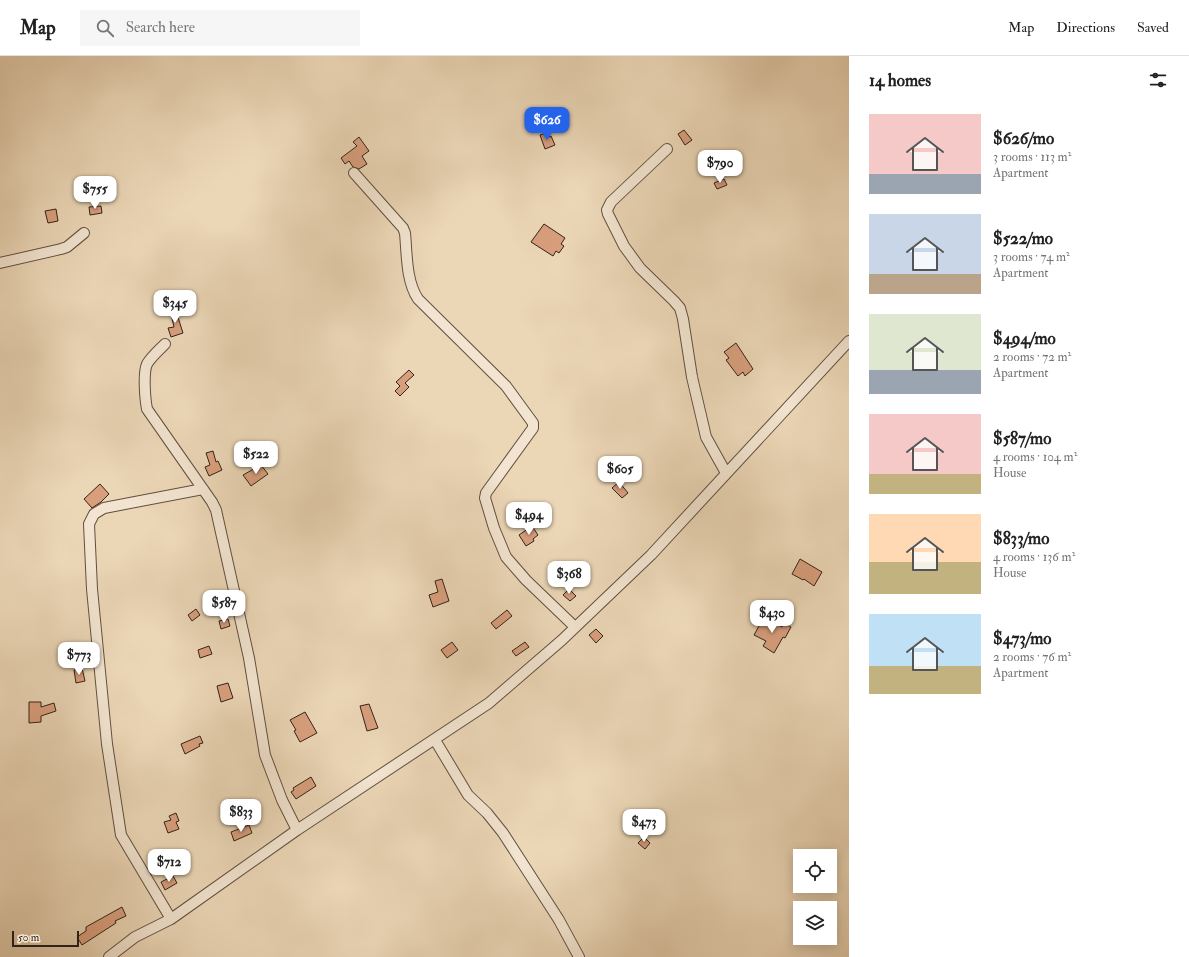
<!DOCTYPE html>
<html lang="en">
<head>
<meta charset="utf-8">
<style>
	body { margin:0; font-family:"IM FELL Double Pica",serif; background:#f6f6f6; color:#222; height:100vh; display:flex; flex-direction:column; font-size:15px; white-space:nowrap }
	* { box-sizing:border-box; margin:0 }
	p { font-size:13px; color:#767676 }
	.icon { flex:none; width:22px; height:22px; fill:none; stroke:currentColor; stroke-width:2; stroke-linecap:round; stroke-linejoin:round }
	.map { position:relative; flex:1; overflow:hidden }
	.drawer { display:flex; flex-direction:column; background:#fff; width:340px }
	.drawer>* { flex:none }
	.fabs { position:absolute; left:793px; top:793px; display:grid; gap:8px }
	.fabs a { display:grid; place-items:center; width:44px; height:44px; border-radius:0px; background:#fff; box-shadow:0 2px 10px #0003; font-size:20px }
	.scale { position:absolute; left:12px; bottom:10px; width:67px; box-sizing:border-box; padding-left:4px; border:2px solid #322219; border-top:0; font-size:11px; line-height:14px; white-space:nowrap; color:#322219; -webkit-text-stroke:3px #f2e4d0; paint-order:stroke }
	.price { position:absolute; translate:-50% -34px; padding:0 9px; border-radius:8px; background:#fff; color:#222; font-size:13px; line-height:26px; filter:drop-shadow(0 1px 2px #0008) }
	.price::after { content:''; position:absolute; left:50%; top:24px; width:12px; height:9px; margin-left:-6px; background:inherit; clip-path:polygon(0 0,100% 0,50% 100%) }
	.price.selected { background:#2563eb; color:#fff }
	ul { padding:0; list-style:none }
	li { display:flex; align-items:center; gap:12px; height:100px; padding:0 20px }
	li span { display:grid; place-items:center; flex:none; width:112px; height:80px; border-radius:0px; color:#555 }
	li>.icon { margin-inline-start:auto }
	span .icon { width:48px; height:48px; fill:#fffc; stroke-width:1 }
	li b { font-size:17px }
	h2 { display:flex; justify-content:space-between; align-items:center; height:48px; padding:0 20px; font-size:17px }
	header { display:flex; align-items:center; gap:24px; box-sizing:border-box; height:56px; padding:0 20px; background:#fff; border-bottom:1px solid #e0e0e0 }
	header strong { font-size:19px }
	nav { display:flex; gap:22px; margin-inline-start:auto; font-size:14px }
	.search { width:280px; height:36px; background:#f6f6f6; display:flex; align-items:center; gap:10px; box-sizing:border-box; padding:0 14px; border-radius:0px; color:#767676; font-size:15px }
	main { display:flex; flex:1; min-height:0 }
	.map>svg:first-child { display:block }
</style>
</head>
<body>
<header>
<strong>Map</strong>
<div class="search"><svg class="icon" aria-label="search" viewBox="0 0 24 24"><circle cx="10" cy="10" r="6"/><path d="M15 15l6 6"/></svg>Search here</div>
<nav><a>Map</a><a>Directions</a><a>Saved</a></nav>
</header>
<main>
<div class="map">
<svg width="849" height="901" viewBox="0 0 849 901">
	<rect width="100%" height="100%" fill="#ebd6b6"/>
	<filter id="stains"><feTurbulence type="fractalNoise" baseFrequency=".005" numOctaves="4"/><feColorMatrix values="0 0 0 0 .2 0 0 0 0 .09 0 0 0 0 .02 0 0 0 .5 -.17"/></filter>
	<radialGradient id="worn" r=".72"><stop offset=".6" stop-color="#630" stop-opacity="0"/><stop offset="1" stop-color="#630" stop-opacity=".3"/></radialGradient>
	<path fill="#d99f7d" stroke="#322219" d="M684,74L692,84L685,89L678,78Z
		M547,77L549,81L551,80L555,89L545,93L540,79Z
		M359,81L369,95L362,100L367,108L359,113L353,111L349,105L345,108L341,102L357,90L353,86Z
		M724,123L727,129L717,133L714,127Z
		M101,150L102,157L90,159L89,151Z
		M56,153L58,165L48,167L45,155Z
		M544,168L565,182L561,188L564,190L559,197L556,195L553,200L531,186Z
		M175,252L183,277L171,281L168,272L174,271L170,254Z
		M736,287L753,313L745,320L743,316L738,320L726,304L729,302L724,296Z
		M409,314L414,319L405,327L409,331L400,340L395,335L400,330L396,326Z
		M213,395L216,406L218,405L222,414L209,420L205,411L210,409L206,397Z
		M261,409L268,418L251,430L243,419Z
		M619,426L628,437L622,442L612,432Z
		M100,428L109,438L101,446L92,452L84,443Z
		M532,470L538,479L533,483L534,485L526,490L519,479Z
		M800,503L822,516L814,530L804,523L803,524L792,518Z
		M442,523L449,545L433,551L429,539L438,536L435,525Z
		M569,533L576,540L570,545L563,539Z
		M196,553L200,559L192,565L188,559Z
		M507,554L512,560L496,573L491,567Z
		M764,561L782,571L783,567L791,571L785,582L783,581L774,597L763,590L766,585L754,579Z
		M228,563L230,570L221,573L219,565Z
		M596,573L603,580L596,587L589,579Z
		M452,586L458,594L447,602L441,594Z
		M525,586L529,591L516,600L512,595Z
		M209,590L212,598L200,602L198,594Z
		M82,612L85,625L76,627L74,614Z
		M228,627L233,642L221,646L217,630Z
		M29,646H41V651L54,647L56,655L41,660V666L29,667Z
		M369,648L378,672L367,675L360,650Z
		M305,656L317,677L300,686L294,675L296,674L290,664Z
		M200,680L203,687L199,688L200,690L185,698L181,688Z
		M311,721L316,730L296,743L291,736L294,734L293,732Z
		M176,757L179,765L176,766L179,773L168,777L164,766L171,764L169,760Z
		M249,769L252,777L234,785L231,776Z
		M644,781L650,787L645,793L638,787Z
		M173,820L177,827L165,834L161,826Z
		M122,851L126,860L115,865L116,867L82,889L77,881L86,875V871Z"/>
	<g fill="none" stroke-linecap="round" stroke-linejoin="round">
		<g stroke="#604f40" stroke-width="12">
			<path id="minor" d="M667,93L611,146L607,154L608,158L624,190L640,212L674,245L680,252L683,263L692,321L706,381L726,417
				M354,117L403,172L405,177C407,198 406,225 418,243L506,330L533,367V372L486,437L485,442L494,472L506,501L526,524L575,571
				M0,207L61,193L67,191L84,177
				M165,288C159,294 151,301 147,308C143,317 145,343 147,353L212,446L216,454L249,602L265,699L282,744L297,774
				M435,684L468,739L487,757L503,777L559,864L579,901
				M171,863L121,779L107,688L92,533L89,468L94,458L104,452L203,433
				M109,901L135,881L171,863L297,774L489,647L562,584L651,499L849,285"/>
		</g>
		<use href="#minor" stroke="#f2e4d0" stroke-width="10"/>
	</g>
	<rect width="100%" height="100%" filter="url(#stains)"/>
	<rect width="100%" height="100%" fill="url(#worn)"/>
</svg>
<div class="fabs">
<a><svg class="icon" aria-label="locate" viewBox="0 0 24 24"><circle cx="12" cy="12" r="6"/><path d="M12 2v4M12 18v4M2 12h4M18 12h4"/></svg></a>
<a><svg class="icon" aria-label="layers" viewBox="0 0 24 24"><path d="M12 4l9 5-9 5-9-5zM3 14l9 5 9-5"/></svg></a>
</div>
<div class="scale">50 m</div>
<b class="price selected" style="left:547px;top:85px">$626</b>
<b class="price" style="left:720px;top:128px">$790</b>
<b class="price" style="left:95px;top:154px">$755</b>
<b class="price" style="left:175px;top:268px">$345</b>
<b class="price" style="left:256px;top:419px">$522</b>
<b class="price" style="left:620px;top:434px">$605</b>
<b class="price" style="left:529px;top:480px">$494</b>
<b class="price" style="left:569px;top:539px">$368</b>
<b class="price" style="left:224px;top:568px">$587</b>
<b class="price" style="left:772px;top:578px">$430</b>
<b class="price" style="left:79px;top:620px">$773</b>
<b class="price" style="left:241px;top:777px">$833</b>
<b class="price" style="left:644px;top:787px">$473</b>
<b class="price" style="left:169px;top:827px">$712</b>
</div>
<section class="drawer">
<h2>14 homes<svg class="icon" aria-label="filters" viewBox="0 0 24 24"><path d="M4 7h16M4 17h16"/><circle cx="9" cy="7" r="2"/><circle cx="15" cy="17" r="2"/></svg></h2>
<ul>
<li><span style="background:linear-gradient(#f6c9c9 75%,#9aa5b1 0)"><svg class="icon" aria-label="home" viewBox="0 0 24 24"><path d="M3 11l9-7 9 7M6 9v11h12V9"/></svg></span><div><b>$626/mo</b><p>3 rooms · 113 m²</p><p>Apartment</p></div></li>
<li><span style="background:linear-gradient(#c9d6e8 75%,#b9a48a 0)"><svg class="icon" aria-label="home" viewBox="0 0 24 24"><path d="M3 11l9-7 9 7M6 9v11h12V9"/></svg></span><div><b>$522/mo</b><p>3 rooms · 74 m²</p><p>Apartment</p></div></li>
<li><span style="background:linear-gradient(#dfe7d0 70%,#9aa5b1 0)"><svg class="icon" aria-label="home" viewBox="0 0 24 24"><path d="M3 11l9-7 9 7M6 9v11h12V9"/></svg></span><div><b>$494/mo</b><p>2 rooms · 72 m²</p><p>Apartment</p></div></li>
<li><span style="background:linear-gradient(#f6c9c9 75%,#c2b280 0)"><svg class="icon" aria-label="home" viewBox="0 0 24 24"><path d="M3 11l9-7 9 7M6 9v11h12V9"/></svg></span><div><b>$587/mo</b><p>4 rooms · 104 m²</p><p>House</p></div></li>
<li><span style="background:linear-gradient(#ffd9b3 60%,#c2b280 0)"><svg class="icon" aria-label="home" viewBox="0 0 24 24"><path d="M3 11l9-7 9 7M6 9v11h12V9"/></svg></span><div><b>$833/mo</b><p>4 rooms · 136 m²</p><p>House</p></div></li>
<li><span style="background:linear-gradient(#bfe0f5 65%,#c2b280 0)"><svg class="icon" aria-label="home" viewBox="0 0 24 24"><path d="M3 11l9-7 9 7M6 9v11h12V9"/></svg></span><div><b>$473/mo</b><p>2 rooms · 76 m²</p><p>Apartment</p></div></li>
</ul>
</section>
</main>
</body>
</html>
